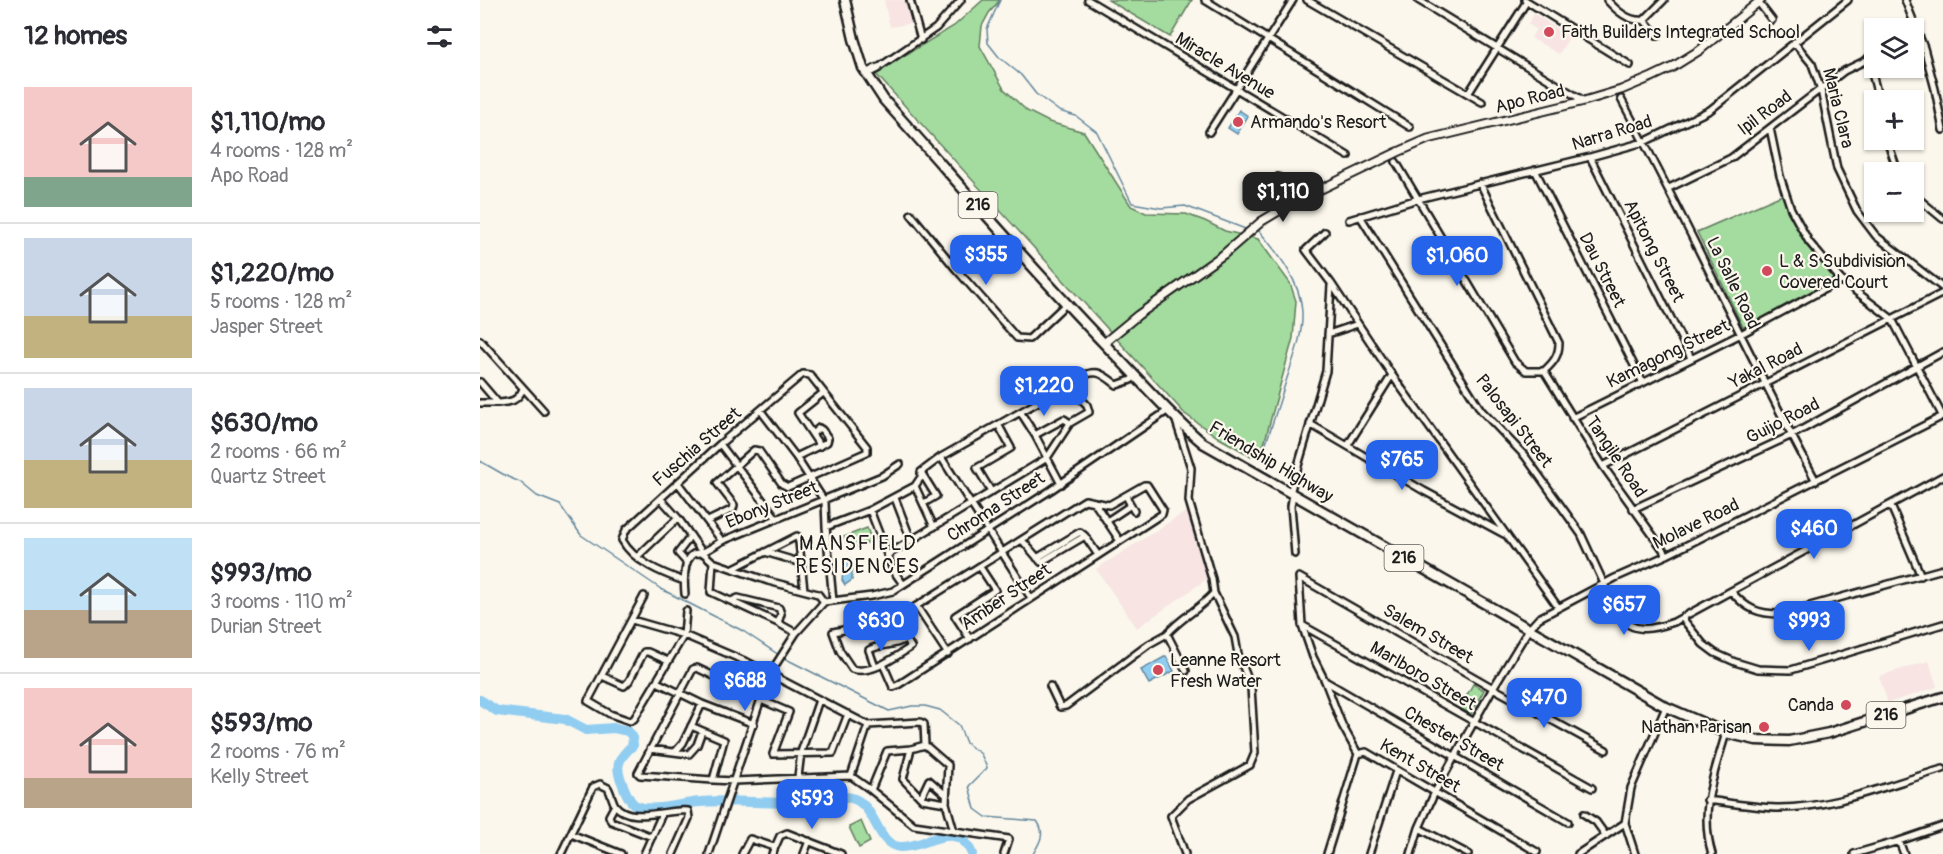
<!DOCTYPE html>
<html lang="en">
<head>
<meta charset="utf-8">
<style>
	body { margin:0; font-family:Pangolin,sans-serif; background:#f2f2f3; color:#2b2b33; height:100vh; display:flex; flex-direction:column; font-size:22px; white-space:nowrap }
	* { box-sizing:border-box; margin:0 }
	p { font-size:20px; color:#7c7c81 }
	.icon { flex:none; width:33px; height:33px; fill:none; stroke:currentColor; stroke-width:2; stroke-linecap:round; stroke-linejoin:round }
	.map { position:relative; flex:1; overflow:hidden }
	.details { display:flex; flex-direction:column; background:#fff; width:480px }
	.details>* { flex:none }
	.controls { position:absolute; left:1384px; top:18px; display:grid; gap:12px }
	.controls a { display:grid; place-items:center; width:60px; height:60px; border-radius:0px; background:#fff; box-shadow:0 2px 4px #0004; font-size:30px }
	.price { position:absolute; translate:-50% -51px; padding:0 14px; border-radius:12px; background:#2563eb; color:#fff; font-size:20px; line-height:39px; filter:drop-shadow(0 2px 3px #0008) }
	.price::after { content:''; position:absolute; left:50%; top:36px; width:18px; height:14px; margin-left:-9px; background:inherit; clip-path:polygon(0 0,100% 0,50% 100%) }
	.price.active { background:#222; color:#fff }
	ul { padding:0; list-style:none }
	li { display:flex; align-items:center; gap:18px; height:150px; padding:0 24px }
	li+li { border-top:2px solid #e1e1e2 }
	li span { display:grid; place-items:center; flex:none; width:168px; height:120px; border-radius:0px; color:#555 }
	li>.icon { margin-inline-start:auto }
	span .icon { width:72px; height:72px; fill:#fffc; stroke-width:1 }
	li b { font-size:26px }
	h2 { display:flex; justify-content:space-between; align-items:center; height:72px; padding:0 24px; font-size:26px }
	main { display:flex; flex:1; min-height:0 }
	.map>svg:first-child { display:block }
</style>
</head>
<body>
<main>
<section class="details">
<h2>12 homes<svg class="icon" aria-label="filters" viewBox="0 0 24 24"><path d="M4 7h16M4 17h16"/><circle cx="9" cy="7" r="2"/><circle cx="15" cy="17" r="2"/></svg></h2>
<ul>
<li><span style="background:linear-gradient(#f6c9c9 75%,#7fa58c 0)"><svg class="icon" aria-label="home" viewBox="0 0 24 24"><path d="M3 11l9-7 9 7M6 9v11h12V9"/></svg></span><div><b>$1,110/mo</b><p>4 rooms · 128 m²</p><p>Apo Road</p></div></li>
<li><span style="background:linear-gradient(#c9d6e8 65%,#c2b280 0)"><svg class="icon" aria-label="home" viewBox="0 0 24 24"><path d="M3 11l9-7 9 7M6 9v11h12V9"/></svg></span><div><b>$1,220/mo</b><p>5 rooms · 128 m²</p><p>Jasper Street</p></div></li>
<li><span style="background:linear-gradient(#c9d6e8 60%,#c2b280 0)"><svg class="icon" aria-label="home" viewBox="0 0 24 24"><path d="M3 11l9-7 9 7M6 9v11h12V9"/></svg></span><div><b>$630/mo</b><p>2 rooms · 66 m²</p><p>Quartz Street</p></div></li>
<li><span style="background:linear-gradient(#bfe0f5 60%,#b9a48a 0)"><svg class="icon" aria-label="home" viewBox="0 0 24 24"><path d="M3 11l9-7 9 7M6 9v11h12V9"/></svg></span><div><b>$993/mo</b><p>3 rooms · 110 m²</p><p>Durian Street</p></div></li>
<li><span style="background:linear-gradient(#f6c9c9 75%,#b9a48a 0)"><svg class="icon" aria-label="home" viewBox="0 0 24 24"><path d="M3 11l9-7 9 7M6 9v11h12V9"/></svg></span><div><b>$593/mo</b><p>2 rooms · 76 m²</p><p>Kelly Street</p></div></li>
</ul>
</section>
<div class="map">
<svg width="1463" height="854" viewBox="0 0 1463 854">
	<rect width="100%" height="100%" fill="#fbf7ec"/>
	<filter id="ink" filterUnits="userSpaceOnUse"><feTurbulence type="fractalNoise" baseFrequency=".0167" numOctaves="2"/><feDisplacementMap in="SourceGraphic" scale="12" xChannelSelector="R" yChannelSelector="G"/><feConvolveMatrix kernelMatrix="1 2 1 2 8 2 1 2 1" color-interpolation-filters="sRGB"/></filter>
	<g filter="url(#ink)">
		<path fill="#f7e4e3" d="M404,0H429L434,23L410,27Z
			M1054,14L1090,36L1079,54L1051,38L1056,29L1048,24Z
			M710,509L731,576L657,628L616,569Z
			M1449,661L1457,687L1408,703L1399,676Z"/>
		<path fill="#a4db9f" stroke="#607c5e" stroke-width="1.5" d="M503,0H520L509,13L502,26L500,46L524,89L547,111L569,122L604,132L651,206L666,213L706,214L725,221L745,231L778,239L810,283L816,301L813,338L784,444L771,456L739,438L705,414L395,73L474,26Z
			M628,0H712L690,37Z
			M1302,195L1332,252L1359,281L1266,333L1217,232Z
			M387,528L392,541L369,550L364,537Z
			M993,684L1004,690L991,714L980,708Z
			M381,821L390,842L379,848L369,827Z"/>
		<path fill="#91cdf1" stroke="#62869c" stroke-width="1.5" d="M759,110L768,116L757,134L748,128Z
			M366,558H370L374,568L372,572V580L365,585L362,580L364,566L363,560Z
			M686,656L694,671L669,684L661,670Z"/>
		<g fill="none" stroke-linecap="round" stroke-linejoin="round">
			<path stroke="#62869c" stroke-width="1.5" d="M520,0L507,29L508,43L519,57L541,75L556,94L579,111L596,116L617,132L652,203L681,208L705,206L768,230
				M776,231H779C798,253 821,282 822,312C823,334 815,354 808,375C799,403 790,431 781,459
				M0,461L28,477L40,482L57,496L80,505L101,535L181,589L263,631L302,657L409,711L432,706H445L460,710L479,725L486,743L501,754L507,768L489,786L495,809L506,817L557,821C566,833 560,842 553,854"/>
			<path stroke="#91cdf1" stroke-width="10" d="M0,700L17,711L85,719L106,730L134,728L148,731L152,736L153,745C141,756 134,764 141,780C144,788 149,803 157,806C172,813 203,803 220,802C255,799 290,805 325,802C338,801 352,796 366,797C397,799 394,845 420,847C444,849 477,816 492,854"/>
			<g stroke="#1c1c1c" stroke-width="10">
				<path id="minor" d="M430,0L441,40
					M608,0L868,156
					M725,0L930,127
					M827,0L1002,102
					M938,0L1104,101
					M1045,0L1150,65
					M1127,0C1137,11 1149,22 1164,20
					M1425,0L1444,48L1455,89L1463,130
					M1278,2L1292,20
					M1164,20L1184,0
					M1164,20L1178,36
					M1314,42L1332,64L1341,90L1357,169L1377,211L1396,236L1463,288
					M1388,58L1399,100
					M398,68L456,28L481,0
					M988,94L1047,1
					M1141,99C1209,225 1268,355 1336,481
					M1290,128L1300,176L1311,209L1329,242L1361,280L1412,319L1463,417
					M729,132L813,0
					M1407,140L1418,172
					M1110,157L1211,358
					M916,162L1035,362L1046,371H1064
					M1055,170L1163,383
					M798,177L826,196
					M1000,183L1079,343C1079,356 1073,363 1064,371
					M1189,188L1251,158L1364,71L1395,56
					M1434,195L1463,219
					M431,214L476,269L537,338L549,339L586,304
					M880,216L1001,410L1045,456L1101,534L1138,614C1152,635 1174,629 1194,622L1463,476
					M869,220L938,199L1110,157L1164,142L1230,110L1368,0
					M845,232L826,250L851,283L912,375L1078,607
					M848,334L878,324
					M0,340L64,411
					M1064,371L1123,466L1187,555
					M598,378C617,368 621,373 637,385L651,380L655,376
					M0,382L18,403C30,402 37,402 43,389
					M0,403H18
					M281,411L316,457L345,502L346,527L353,601
					M541,413L555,435L581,484
					M1092,418L1261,334L1361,280
					M696,421L711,468L709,501L732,579L734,593C720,609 700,618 687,634L706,671
					M830,424L944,491L1024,534
					M555,435L584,419L590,423
					M240,444L297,519
					M868,445L912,375
					M340,446L318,413L343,393
					M316,457L347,442L348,438L342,430L339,428L332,434
					M461,457L551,598
					M1123,466L1463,293
					M441,472L456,496L444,503
					M198,483L242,541
					M511,491L497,468L531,448L519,426
					M810,493L846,371L851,285
					M813,494L811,506L815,554
					M646,496L654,511
					M415,498L431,540
					M181,499L198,518L222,552L233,562L288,581L338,594L344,602
					M614,502L640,541
					M1411,506L1441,576
					M1153,509L1312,435L1463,352
					M390,510L413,570L423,584
					M627,521L651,505
					M346,527L390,510L435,486
					M542,540L561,562L605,536
					M285,552L322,563
					M407,555L567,458L590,423L609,412L607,405L588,385L461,457L441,472V477L435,486L454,527
					M157,557L198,518
					M557,558L600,532L605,536L618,555
					M233,562L231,592L298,623L316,633
					M207,563L198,553L211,536
					M254,568L317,536L319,542L324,590
					M204,581C182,573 154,562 142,540L146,530L240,444L323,374L330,375L387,447V452L308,487L302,484L279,451L274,450L237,483L254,505L253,509L228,521
					M1251,591C1266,609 1278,614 1301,614L1463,569
					M205,594C204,583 203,564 211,556C215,552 215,554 220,553C227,551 235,545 242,541L402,476L420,464
					M164,596L108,701L130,714L150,721L154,719L204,635L206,611
					M251,601L258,598L299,608L301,614L298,623
					M437,607L468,654
					M1202,618L1223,644L1235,653L1255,662L1278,669L1311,670L1463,624
					M152,620L204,635L267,662L388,725L440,722L444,724L445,745L468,765L466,803L474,831
					M822,625L1112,788
					M490,639L475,616L515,590L500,567
					M403,664L413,687L418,685L682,514L683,510L667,485H664L629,505L605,500L414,620L353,632L360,651L372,669C392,675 415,657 431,647L414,620
					M395,667L389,650C401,643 414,647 425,639
					M122,676L144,686L149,681L164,652H168L188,661
					M845,681L1088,822
					M177,682L222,704L274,724
					M570,686L580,707L586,706L669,644L687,634
					M281,700L309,712L293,754L353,753L368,714
					M211,726L244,740L233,780L254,781L371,776L391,790L434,825L529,839L524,854
					M170,749L209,754L217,745L222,731
					M431,749L423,779L442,799L466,803
					M195,752L203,743L222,704
					M878,754L862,725L845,681L833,657L822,625L819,577L1013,688L1126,750
					M878,754L886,752L1057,852
					M371,776L388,725
					M318,777L321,752L339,700
					M233,780L160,775L158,773L213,669L217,668L259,688L267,662
					M391,790L407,751L431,749L445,745
					M441,797L449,780L466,795
					M1227,800C1250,803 1273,807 1296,808C1353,809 1409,784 1463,769
					M135,805L129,816L131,821L172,837
					M1104,814L1116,822L1126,836
					M939,828L988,854
					M91,834L141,854
					M1419,841L1424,854
					M81,854L113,787L120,784L128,788C131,793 132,800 135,805C150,825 190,808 208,811L209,818L193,854
					M164,854L182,814
					M229,854L289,675L316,633L344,602L392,596L413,591L571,490L687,411
					M262,854L270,839L294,847
					M292,854L300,836L307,833L361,854
					M324,854L329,841
					M705,854L691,816L708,799L770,765L775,753L771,687L758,654L755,637L734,593
					M847,854L878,754
					M889,854L916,771
					M931,854L939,828L955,792L1013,688L1049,629L1059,618L1135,578L1187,555L1463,416
					M1098,854L1145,823
					M1155,854L1145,823L1151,788L1186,707
					M1232,854C1219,810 1234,774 1246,733
					M1374,854L1419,841L1463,826"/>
			</g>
			<g stroke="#1c1c1c" stroke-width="11">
				<path id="tertiary" d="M386,74L398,68
					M624,343L658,315L744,254L782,221L812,203L918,152L948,139L1104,101L1141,90L1172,77L1191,68L1220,50L1281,0"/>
			</g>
			<g stroke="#1c1c1c" stroke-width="13">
				<path id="primary" d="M365,0L374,39L383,68L404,100C482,187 558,276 639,359C667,388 692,417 723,443L1186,707L1246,733L1276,740L1309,741L1349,733L1463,697"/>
			</g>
			<use href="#minor" stroke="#fbf7ec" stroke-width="5"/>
			<use href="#tertiary" stroke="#fbf7ec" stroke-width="7"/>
			<use href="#primary" stroke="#fbf7ec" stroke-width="8"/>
		</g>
	</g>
	<g fill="#d1495b" stroke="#fbf7ec" stroke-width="2">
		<circle cx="1069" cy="32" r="6"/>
		<circle cx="758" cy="122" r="6"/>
		<circle cx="1287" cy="271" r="6"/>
		<circle cx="678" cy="670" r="6"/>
		<circle cx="1366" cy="705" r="6"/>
		<circle cx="1284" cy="727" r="6"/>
	</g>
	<g text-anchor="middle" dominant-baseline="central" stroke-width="4.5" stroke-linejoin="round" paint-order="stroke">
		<g fill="#fbf7ec" stroke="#5f5e5a" stroke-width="1.5">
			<rect x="478.5" y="192" width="39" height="26" rx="4.5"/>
			<rect x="904.5" y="545" width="39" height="26" rx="4.5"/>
			<rect x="1386.5" y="702" width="39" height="26" rx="4.5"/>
		</g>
		<g font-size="16" font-weight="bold" fill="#1c1c1c">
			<text x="498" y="205">216</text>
			<text x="924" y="558">216</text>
			<text x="1406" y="715">216</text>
		</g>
		<g font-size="18" fill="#1c1c1c" stroke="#fbf7ec" text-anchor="start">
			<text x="1081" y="32">Faith Builders Integrated School</text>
			<text x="770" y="122">Armando's Resort</text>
			<text x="1299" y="261">L &amp; S Subdivision<tspan x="1299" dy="21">Covered Court</tspan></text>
			<text x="690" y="660">Leanne Resort<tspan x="690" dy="21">Fresh Water</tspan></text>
			<text x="1354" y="705" text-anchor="end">Canda</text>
			<text x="1272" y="727" text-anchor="end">Nathan Parisan</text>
		</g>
		<g font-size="18" fill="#1c1c1c" stroke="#fbf7ec">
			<text transform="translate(745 66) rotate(31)">Miracle Avenue</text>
			<text transform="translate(1050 99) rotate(-14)">Apo Road</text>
			<text transform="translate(1358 108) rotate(76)">Maria Clara</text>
			<text transform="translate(1285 113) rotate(-37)">Ipil Road</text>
			<text transform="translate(1132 133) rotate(-17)">Narra Road</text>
			<text transform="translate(1174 251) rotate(63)">Apitong Street</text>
			<text transform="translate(1122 270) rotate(63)">Dau Street</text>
			<text transform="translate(1253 283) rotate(64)">La Salle Road</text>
			<text transform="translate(1188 354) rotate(-26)">Kamagong Street</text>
			<text transform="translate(1286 366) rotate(-27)">Yakal Road</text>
			<text transform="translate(1034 421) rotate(52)">Palosapi Street</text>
			<text transform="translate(1303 421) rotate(-27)">Guijo Road</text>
			<text transform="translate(217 447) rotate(-41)">Fuschia Street</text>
			<text transform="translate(1136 457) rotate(56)">Tangile Road</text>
			<text transform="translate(791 462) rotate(31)">Friendship Highway</text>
			<text transform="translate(292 505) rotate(-22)">Ebony Street</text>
			<text transform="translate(516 507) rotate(-33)">Chroma Street</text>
			<text transform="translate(1216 524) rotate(-26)">Molave Road</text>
			<text transform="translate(526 597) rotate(-34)">Amber Street</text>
			<text transform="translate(948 634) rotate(30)">Salem Street</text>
			<text transform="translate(943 676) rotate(30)">Marlboro Street</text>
			<text transform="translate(974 739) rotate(30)">Chester Street</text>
			<text transform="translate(940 766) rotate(30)">Kent Street</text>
		</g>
		<g font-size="20" letter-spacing="1.5" fill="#1c1c1c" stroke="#fbf7ec">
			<text x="378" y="543">MANSFIELD<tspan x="378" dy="23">RESIDENCES</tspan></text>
		</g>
	</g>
</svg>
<div class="controls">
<a><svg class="icon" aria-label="layers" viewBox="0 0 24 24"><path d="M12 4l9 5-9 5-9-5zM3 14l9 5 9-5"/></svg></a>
<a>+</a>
<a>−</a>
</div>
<b class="price active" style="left:803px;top:223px">$1,110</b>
<b class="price" style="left:506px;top:286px">$355</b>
<b class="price" style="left:977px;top:287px">$1,060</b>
<b class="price" style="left:564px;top:417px">$1,220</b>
<b class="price" style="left:922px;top:491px">$765</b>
<b class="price" style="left:1334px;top:560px">$460</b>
<b class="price" style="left:1144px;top:636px">$657</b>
<b class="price" style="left:401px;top:652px">$630</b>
<b class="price" style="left:1329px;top:652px">$993</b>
<b class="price" style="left:265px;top:712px">$688</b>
<b class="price" style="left:1064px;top:729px">$470</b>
<b class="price" style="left:332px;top:830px">$593</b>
</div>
</main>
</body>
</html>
